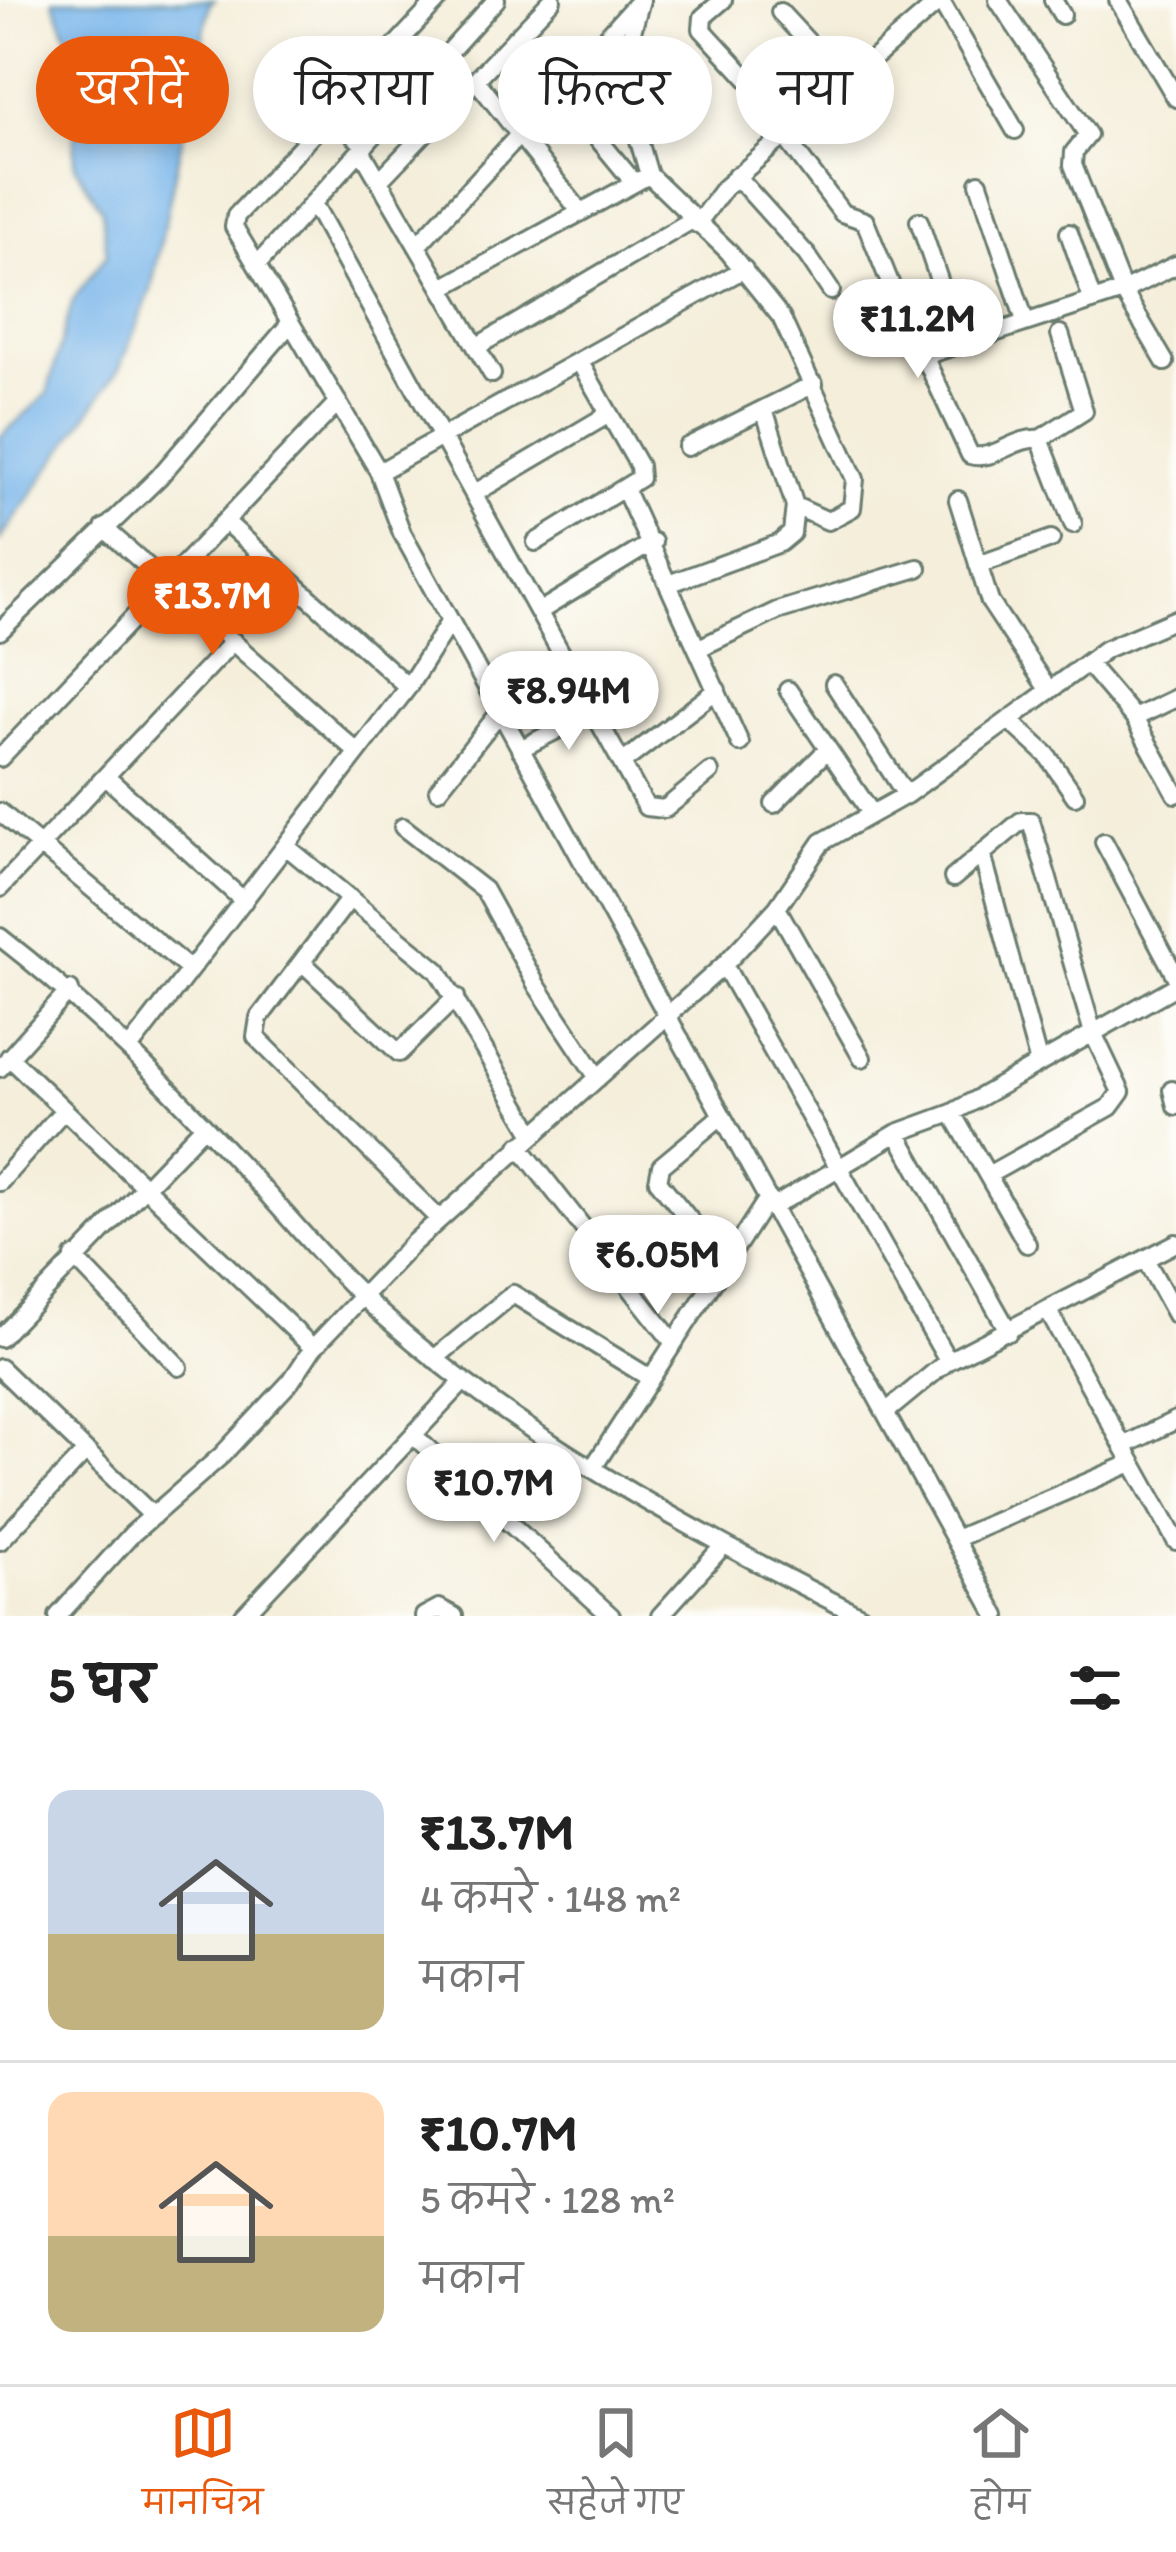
<!DOCTYPE html>
<html lang="hi">
<head>
<meta charset="utf-8">
<style>
	body { margin:0; font-family:Itim,"Playpen Sans Deva",sans-serif; background:#f6f6f6; color:#222; height:100vh; display:flex; flex-direction:column; font-size:45px; white-space:nowrap }
	* { box-sizing:border-box; margin:0 }
	p { font-size:39px; color:#767676 }
	.icon { flex:none; width:66px; height:66px; fill:none; stroke:currentColor; stroke-width:2; stroke-linecap:round; stroke-linejoin:round }
	.map { position:relative; height:1616px; overflow:hidden }
	.details { display:flex; flex-direction:column; background:#fff; flex:1 }
	.details>* { flex:none }
	.guide { position:absolute; left:36px; top:36px; width:1104px; height:108px; display:flex; gap:24px }
	.price { position:absolute; translate:-50% -102px; padding:0 27px; border-radius:42px; background:#fff; color:#222; font-size:39px; line-height:78px; filter:drop-shadow(0 3px 6px #0008) }
	.price::after { content:''; position:absolute; left:50%; top:72px; width:36px; height:27px; margin-left:-18px; background:inherit; clip-path:polygon(0 0,100% 0,50% 100%) }
	.price.selected { background:#ea580c; color:#fff }
	ul { padding:0; list-style:none }
	li { display:flex; align-items:center; gap:36px; height:300px; padding:0 48px }
	li+li { border-top:3px solid #e0e0e0 }
	li span { display:grid; place-items:center; flex:none; width:336px; height:240px; border-radius:24px; color:#555 }
	li>.icon { margin-inline-start:auto }
	span .icon { width:144px; height:144px; fill:#fffc; stroke-width:1 }
	li b { font-size:51px }
	h2 { display:flex; justify-content:space-between; align-items:center; height:144px; padding:0 48px; font-size:51px }
	.chip { padding:0 42px; border-radius:54px; background:#fff; box-shadow:0 6px 18px #0003; font-size:42px; line-height:108px }
	.chip.selected { background:#ea580c; color:#fff }
	.dock { display:flex; justify-content:space-around; align-items:center; height:168px; border-top:3px solid #e0e0e0; background:#fff; font-size:33px; color:#767676 }
	.dock a { display:grid; justify-items:center; gap:6px }
	.dock .selected { color:#ea580c }
	.map>svg:first-child { display:block }
</style>
</head>
<body>
<div class="map">
<svg width="1176" height="1616" viewBox="0 0 1176 1616">
	<rect width="100%" height="100%" fill="#fdfcf7"/>
	<filter id="ink" filterUnits="userSpaceOnUse"><feTurbulence type="fractalNoise" baseFrequency=".00833" numOctaves="2"/><feDisplacementMap in="SourceGraphic" scale="24" xChannelSelector="R" yChannelSelector="G"/><feConvolveMatrix kernelMatrix="1 2 1 2 8 2 1 2 1" color-interpolation-filters="sRGB"/></filter>
	<filter id="wash" filterUnits="userSpaceOnUse"><feTurbulence type="fractalNoise" baseFrequency=".004" numOctaves="4" result="noise"/><feDisplacementMap in="SourceGraphic" scale="48" xChannelSelector="R" yChannelSelector="G"/><feGaussianBlur stdDeviation="2.7" result="paint"/><feColorMatrix in="noise" values="0 0 0 0 0 0 0 0 0 0 0 0 0 0 0 0 0 1.4 0 .05"/><feComposite in="paint" operator="in"/></filter>
	<g filter="url(#wash)">
		<rect width="100%" height="100%" fill="#f4eeda"/>
		<path fill="#79b6eb" stroke="#4c7a90" stroke-width="3" d="M53,0H216L210,3L151,290L119,369L0,540V437L47,394L73,300L107,254L102,210L75,166L72,48Z"/>
	</g>
	<g filter="url(#ink)">
		<g fill="none" stroke-linecap="round" stroke-linejoin="round">
			<g stroke="#6a7b6e" stroke-width="22">
				<path id="street" d="M438,0L236,216L234,227L379,472L402,533L997,1616
					M641,0L625,56L665,80L638,137L649,175
					M723,0L703,17L702,29L792,127
					M940,0L1015,130
					M998,0L1088,135L1074,152L1073,165L1123,291L1165,362
					M1053,0L1062,15
					M1118,0L1176,98
					M780,12L845,82
					M515,38L632,180
					M476,80L579,210
					M560,89L635,5
					M331,114L365,146
					M783,134L842,213L865,221L915,345L924,356L1123,291L1176,265
					M361,150L492,374
					M736,176L807,255L831,291
					M379,181L552,0
					M979,183L1025,321
					M313,203L646,807L665,809L710,772
					M919,221L961,345
					M697,224L724,188L941,0
					M1069,233L1092,299
					M417,246L519,135
					M257,265L496,0
					M442,288L649,175L728,251L781,317L855,479L852,508L828,521L795,506
					M476,347L692,220
					M924,356L970,455C994,462 1015,436 1040,439L1073,524
					M1040,439L1084,411L1060,334
					M687,447L814,384
					M379,472L744,269
					M625,490L740,743
					M475,493L609,414
					M958,500L990,602L1049,691
					M227,523L408,687
					M104,528L356,751
					M536,542L640,478L639,466L579,361
					M978,565L1051,539
					M671,583L780,543L792,533L795,506L764,409
					M540,611L653,542
					M0,631L159,477L288,326
					M699,648L777,611L918,568
					M1087,663L1134,718L1176,794
					M834,684L906,795
					M788,690L870,811
					M1134,718L1176,698
					M1009,720L1047,755L1075,796
					M520,749L594,711
					M0,758L338,402
					M622,763L717,690
					M106,777L244,901
					M438,790L500,712
					M774,804L828,749
					M0,812L189,969
					M403,827L484,890L537,986L598,1078
					M1104,842L1176,977
					M287,847L438,971L533,1133
					M982,854L1039,1064
					M953,878L1021,821H1031L1093,1033L1121,1092L1110,1107L988,1175
					M0,888L233,641
					M350,898L259,1018L256,1037L439,1219
					M777,908L862,1058
					M0,937C92,1008 172,1090 251,1176C288,1216 323,1259 363,1297C507,1432 686,1527 861,1616
					M302,962L399,1053L456,997
					M724,965L948,1361
					M129,1049L408,687L450,621
					M9,1057L313,1348
					M0,1068L70,990
					M1172,1090L1176,1106
					M952,1113L1027,1244
					M720,1117L661,1166L658,1181L725,1263
					M897,1133L1009,1332
					M519,1146L673,1342
					M0,1182L64,1110
					M773,1207L897,1133L952,1113L1176,986
					M74,1257L179,1367
					M1145,1259L1176,1315
					M1048,1311L1176,1541
					M0,1338L204,1126
					M434,1359L513,1294L650,1378
					M0,1368L153,1516
					M886,1412L948,1361L1176,1243
					M413,1435L611,1616
					M1123,1446L1176,1420
					M594,1466L768,1198
					M955,1539L1132,1463
					M0,1541L86,1451
					M58,1616L132,1534L222,1455L291,1381L313,1348L412,1244L724,965L777,908L822,842L906,795L1106,649L1176,619
					M243,1616L462,1383
					M424,1616L439,1608L454,1616
					M660,1616L723,1546"/>
			</g>
			<use href="#street" stroke="#fff" stroke-width="16"/>
		</g>
	</g>
</svg>
<b class="price" style="left:918px;top:381px">₹11.2M</b>
<b class="price selected" style="left:213px;top:658px">₹13.7M</b>
<b class="price" style="left:569px;top:753px">₹8.94M</b>
<b class="price" style="left:658px;top:1317px">₹6.05M</b>
<b class="price" style="left:494px;top:1545px">₹10.7M</b>
<div class="guide">
<a class="chip selected">खरीदें</a>
<a class="chip">किराया</a>
<a class="chip">फ़िल्टर</a>
<a class="chip">नया</a>
</div>
</div>
<section class="details">
<h2>5 घर<svg class="icon" aria-label="filters" viewBox="0 0 24 24"><path d="M4 7h16M4 17h16"/><circle cx="9" cy="7" r="2"/><circle cx="15" cy="17" r="2"/></svg></h2>
<ul>
<li><span style="background:linear-gradient(#c9d6e8 60%,#c2b280 0)"><svg class="icon" aria-label="home" viewBox="0 0 24 24"><path d="M3 11l9-7 9 7M6 9v11h12V9"/></svg></span><div><b>₹13.7M</b><p>4 कमरे · 148 m²</p><p>मकान</p></div></li>
<li><span style="background:linear-gradient(#ffd9b3 60%,#c2b280 0)"><svg class="icon" aria-label="home" viewBox="0 0 24 24"><path d="M3 11l9-7 9 7M6 9v11h12V9"/></svg></span><div><b>₹10.7M</b><p>5 कमरे · 128 m²</p><p>मकान</p></div></li>
</ul>
</section>
<nav class="dock">
<a class="selected"><svg class="icon" aria-label="map" viewBox="0 0 24 24"><path d="M3 6l6-2 6 2 6-2v14l-6 2-6-2-6 2zM9 4v14M15 6v14"/></svg>मानचित्र</a>
<a><svg class="icon" aria-label="saved" viewBox="0 0 24 24"><path d="M7 4h10v16l-5-4-5 4z"/></svg>सहेजे गए</a>
<a><svg class="icon" aria-label="home" viewBox="0 0 24 24"><path d="M3 11l9-7 9 7M6 9v11h12V9"/></svg>होम</a>
</nav>
</body>
</html>
